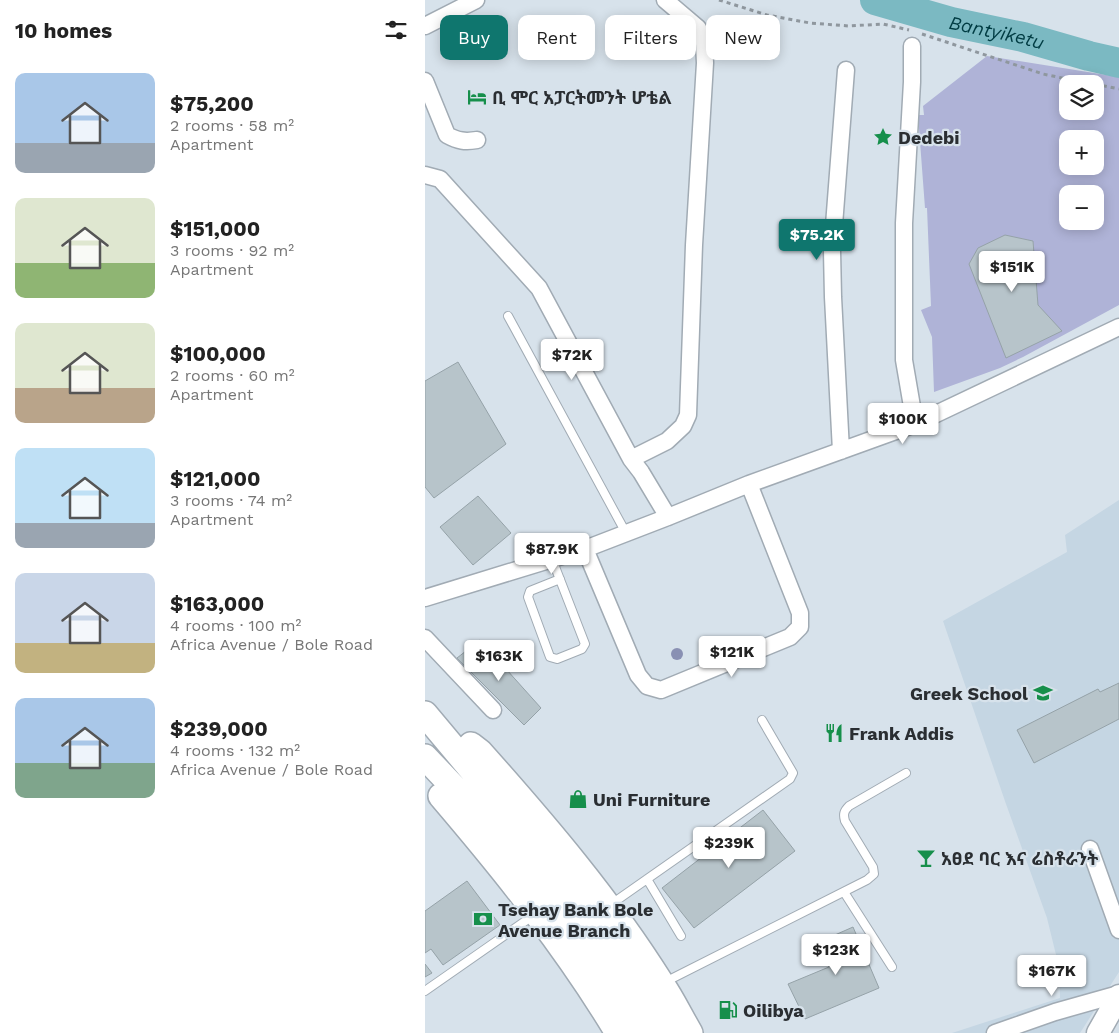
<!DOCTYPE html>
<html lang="en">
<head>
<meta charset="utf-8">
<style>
	body { margin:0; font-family:"Work Sans","Noto Sans Ethiopic",sans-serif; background:#f2f2f2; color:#222; height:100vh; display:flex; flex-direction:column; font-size:19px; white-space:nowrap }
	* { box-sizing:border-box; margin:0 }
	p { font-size:16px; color:#767676 }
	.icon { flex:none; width:28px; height:28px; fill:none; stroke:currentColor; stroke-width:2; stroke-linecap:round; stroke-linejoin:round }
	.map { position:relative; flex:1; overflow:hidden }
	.side { display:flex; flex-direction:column; background:#fff; width:425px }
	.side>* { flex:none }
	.top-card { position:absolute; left:15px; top:15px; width:475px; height:45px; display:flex; gap:10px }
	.fabs { position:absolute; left:634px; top:75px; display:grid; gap:10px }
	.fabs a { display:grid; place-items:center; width:45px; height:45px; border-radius:10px; background:#fff; box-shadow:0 2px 12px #0003; font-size:25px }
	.price { position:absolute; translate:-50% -42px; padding:0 11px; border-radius:5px; background:#fff; color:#222; font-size:16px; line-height:32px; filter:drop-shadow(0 1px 2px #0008) }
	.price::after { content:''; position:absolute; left:50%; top:30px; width:15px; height:11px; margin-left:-8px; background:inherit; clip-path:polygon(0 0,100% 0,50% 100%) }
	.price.selected { background:#0f766e; color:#fff }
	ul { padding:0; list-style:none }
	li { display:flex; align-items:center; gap:15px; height:125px; padding:0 15px }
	li span { display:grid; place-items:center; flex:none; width:140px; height:100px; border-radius:10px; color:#555 }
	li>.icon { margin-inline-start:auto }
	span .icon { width:60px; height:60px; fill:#fffc; stroke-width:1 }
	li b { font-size:21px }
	h2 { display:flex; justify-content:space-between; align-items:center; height:60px; padding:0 15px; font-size:21px }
	.tag { padding:0 18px; border-radius:10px; background:#fff; box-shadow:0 2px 12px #0003; font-size:18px; line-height:45px }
	.tag.selected { background:#0f766e; color:#fff }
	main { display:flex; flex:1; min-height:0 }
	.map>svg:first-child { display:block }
</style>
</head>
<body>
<main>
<section class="side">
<h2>10 homes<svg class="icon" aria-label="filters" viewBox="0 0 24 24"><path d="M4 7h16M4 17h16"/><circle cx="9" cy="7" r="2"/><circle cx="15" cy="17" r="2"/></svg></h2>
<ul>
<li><span style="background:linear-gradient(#a9c7e8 70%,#9aa5b1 0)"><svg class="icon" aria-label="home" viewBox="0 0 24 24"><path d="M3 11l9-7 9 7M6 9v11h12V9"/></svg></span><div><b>$75,200</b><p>2 rooms · 58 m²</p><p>Apartment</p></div></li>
<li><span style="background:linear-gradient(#dfe7d0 65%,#8fb573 0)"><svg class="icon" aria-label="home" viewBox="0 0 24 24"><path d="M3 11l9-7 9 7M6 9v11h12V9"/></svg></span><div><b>$151,000</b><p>3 rooms · 92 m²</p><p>Apartment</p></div></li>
<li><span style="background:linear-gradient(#dfe7d0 65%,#b9a48a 0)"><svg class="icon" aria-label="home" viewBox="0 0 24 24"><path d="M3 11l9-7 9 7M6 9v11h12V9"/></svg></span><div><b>$100,000</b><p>2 rooms · 60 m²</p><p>Apartment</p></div></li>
<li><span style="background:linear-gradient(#bfe0f5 75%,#9aa5b1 0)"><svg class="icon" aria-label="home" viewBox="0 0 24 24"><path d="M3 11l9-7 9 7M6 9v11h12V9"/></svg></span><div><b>$121,000</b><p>3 rooms · 74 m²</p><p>Apartment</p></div></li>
<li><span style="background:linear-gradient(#c9d6e8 70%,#c2b280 0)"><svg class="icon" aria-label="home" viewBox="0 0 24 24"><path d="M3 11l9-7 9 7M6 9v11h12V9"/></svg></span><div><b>$163,000</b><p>4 rooms · 100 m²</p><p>Africa Avenue / Bole Road</p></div></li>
<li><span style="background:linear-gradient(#a9c7e8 65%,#7fa58c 0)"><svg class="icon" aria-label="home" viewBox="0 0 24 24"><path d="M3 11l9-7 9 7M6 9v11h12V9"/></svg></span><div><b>$239,000</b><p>4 rooms · 132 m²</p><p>Africa Avenue / Bole Road</p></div></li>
</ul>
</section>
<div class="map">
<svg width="694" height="1033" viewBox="0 0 694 1033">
	<rect width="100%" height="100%" fill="#d7e2eb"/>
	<path fill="#c5d6e3" d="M694,500V972L655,1033H527L635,998L634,967L622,918L581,804L518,621L642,552L640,535Z"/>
	<path fill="#afb3d7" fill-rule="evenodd" d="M562,56L694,77V305L598,357L575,368L509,392L507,337L496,310L506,306L502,208H500L493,115H499L498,106ZM642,84H670V111H642ZM642,139H670V166H642ZM642,194H670V221H642Z"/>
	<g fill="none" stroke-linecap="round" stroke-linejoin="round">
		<path stroke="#7bb9c2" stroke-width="30" id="s1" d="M450,0L526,22L598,37L664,56L694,63"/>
	</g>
	<path fill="#b7c4ca" stroke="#95a2a8" d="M580,235L608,241L613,305L637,331L581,358L544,264L553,248Z
		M33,362L81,444L9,498L0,487V381Z
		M53,496L86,533L48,565L15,527Z
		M55,640L116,708L99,725L32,658Z
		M694,683V719L609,763L592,730L673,689L675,692Z
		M338,810L370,851L269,928L237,888Z
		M42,881L75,925L18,965L6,949L0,953V911Z
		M428,927L454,988L380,1019L363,984L404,967L394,942Z
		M0,964L7,973L0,977Z"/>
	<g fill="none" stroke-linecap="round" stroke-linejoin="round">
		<g stroke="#a1abb4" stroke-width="10">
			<path id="lane" d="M83,316L201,533
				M127,559L160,644L157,649L132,659L125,657L103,597L105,591L135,579
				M222,879L256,936
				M419,892L467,967
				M185,905L365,779L368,773L337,720
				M238,983L442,880L449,874L448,867L420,821C418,814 419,811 424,806L481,773
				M0,991L109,915"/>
		</g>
		<g stroke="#a1abb4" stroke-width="19">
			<path id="street" d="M240,0L273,28L279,43L280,63L269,245L263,415L258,426L242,441L206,459L216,472L243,517
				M0,26L51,0
				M487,46V82L479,223V360L490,424
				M0,81L22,135C33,141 40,142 52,140
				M0,175L15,179L114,288L206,459
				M416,451L408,297L407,251L421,70
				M160,549L213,675L222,686L236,690L365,637L375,627V613L324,484
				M0,598L160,549L243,517L324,484L490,424L694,327
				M0,638L68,710
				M665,849L694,930
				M570,1033L630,1012L694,994"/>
		</g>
		<g stroke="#a1abb4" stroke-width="25">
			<path id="secondary" d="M673,1033L694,996"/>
		</g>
		<g stroke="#a1abb4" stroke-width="28">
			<path id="primary" d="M0,714L170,917L215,985L243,1033
				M46,745L55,752C120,825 184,900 236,983C247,999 255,1016 265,1033
				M0,757L93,855L164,946L219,1033
				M16,796C80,871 142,948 193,1033"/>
		</g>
		<path stroke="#8f979e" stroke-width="3" stroke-dasharray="4 4" stroke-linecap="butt" d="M294,0L342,15L385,23L424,26L458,24L484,30
			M497,34L618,74L666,84
			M670,84L694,89"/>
		<use href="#lane" stroke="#fff" stroke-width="8"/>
		<use href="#street" stroke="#fff" stroke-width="16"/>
		<use href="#secondary" stroke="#fff" stroke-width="22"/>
		<use href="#primary" stroke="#fff" stroke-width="25"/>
	</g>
	<circle fill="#8990b3" cx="252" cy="654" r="6"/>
	<defs>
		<g id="hotel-bare" transform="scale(1.5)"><path d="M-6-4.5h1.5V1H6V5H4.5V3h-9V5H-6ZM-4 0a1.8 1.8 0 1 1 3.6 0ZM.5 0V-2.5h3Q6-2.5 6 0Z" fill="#168f4b" stroke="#d7e2eb" stroke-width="2.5" paint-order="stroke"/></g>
		<g id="sight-bare" transform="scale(1.5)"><path d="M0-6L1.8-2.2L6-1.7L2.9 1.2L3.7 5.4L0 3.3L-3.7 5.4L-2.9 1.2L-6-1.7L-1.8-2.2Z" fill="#168f4b" stroke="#d7e2eb" stroke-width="2.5" paint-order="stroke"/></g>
		<g id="school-bare" transform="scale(1.5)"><path d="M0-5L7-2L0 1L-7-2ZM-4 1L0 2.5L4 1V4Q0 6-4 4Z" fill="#168f4b" stroke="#d7e2eb" stroke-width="2.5" paint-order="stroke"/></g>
		<g id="restaurant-bare" transform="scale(1.5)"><path d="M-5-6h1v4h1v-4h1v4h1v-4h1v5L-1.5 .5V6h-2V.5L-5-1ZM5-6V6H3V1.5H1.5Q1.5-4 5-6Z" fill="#168f4b" stroke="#d7e2eb" stroke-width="2.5" paint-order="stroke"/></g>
		<g id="shop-bare" transform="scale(1.5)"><path d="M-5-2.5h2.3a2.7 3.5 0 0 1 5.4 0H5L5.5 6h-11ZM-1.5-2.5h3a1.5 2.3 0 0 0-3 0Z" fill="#168f4b" stroke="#d7e2eb" stroke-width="2.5" paint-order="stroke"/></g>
		<g id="bar-bare" transform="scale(1.5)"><path d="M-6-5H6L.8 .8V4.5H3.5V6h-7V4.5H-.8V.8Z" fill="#168f4b" stroke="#d7e2eb" stroke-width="2.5" paint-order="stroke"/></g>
		<g id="bank-bare" transform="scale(1.5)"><path d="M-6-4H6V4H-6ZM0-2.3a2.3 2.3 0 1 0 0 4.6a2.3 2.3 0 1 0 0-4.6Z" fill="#168f4b" stroke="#d7e2eb" stroke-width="2.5" paint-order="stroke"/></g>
		<g id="fuel-bare" transform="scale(1.5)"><path d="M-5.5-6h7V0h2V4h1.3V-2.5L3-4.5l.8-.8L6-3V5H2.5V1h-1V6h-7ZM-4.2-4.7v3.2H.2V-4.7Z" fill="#168f4b" stroke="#d7e2eb" stroke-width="2.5" paint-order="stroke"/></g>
	</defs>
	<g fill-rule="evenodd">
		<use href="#hotel-bare" x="52" y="97"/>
		<use href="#sight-bare" x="458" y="137"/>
		<use href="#school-bare" x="618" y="693"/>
		<use href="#restaurant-bare" x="409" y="733"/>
		<use href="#shop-bare" x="153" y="799"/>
		<use href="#bar-bare" x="501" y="858"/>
		<use href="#bank-bare" x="58" y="919"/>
		<use href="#fuel-bare" x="303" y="1010"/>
	</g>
	<g text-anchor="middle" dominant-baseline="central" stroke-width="4.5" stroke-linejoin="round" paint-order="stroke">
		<g font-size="18" font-weight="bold" fill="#2a2e32" stroke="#d7e2eb" text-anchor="start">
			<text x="67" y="97">ቢ ሞር አፓርትመንት ሆቴል</text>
			<text x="473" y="137">Dedebi</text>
			<text x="603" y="693" text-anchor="end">Greek School</text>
			<text x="424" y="733">Frank Addis</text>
			<text x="168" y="799">Uni Furniture</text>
			<text x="516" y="858">አፀደ ባር እና ሬስቶራንት</text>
			<text x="73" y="909">Tsehay Bank Bole<tspan x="73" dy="21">Avenue Branch</tspan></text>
			<text x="318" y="1010">Oilibya</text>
		</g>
		<g font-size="19" font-style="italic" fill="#003c43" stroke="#d7e2eb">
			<text stroke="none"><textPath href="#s1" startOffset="126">Bantyiketu</textPath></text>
		</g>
	</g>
</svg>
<div class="fabs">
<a><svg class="icon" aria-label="layers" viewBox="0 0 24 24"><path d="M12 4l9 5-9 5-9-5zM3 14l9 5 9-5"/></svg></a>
<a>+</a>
<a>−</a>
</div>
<b class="price selected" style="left:392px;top:261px">$75.2K</b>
<b class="price" style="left:587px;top:293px">$151K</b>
<b class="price" style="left:147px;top:381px">$72K</b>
<b class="price" style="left:478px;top:445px">$100K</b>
<b class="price" style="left:127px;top:575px">$87.9K</b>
<b class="price" style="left:307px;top:678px">$121K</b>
<b class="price" style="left:74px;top:682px">$163K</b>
<b class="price" style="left:304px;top:869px">$239K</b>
<b class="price" style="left:411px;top:976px">$123K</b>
<b class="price" style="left:627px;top:997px">$167K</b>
<div class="top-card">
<a class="tag selected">Buy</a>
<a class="tag">Rent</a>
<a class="tag">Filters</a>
<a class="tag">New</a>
</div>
</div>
</main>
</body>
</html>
